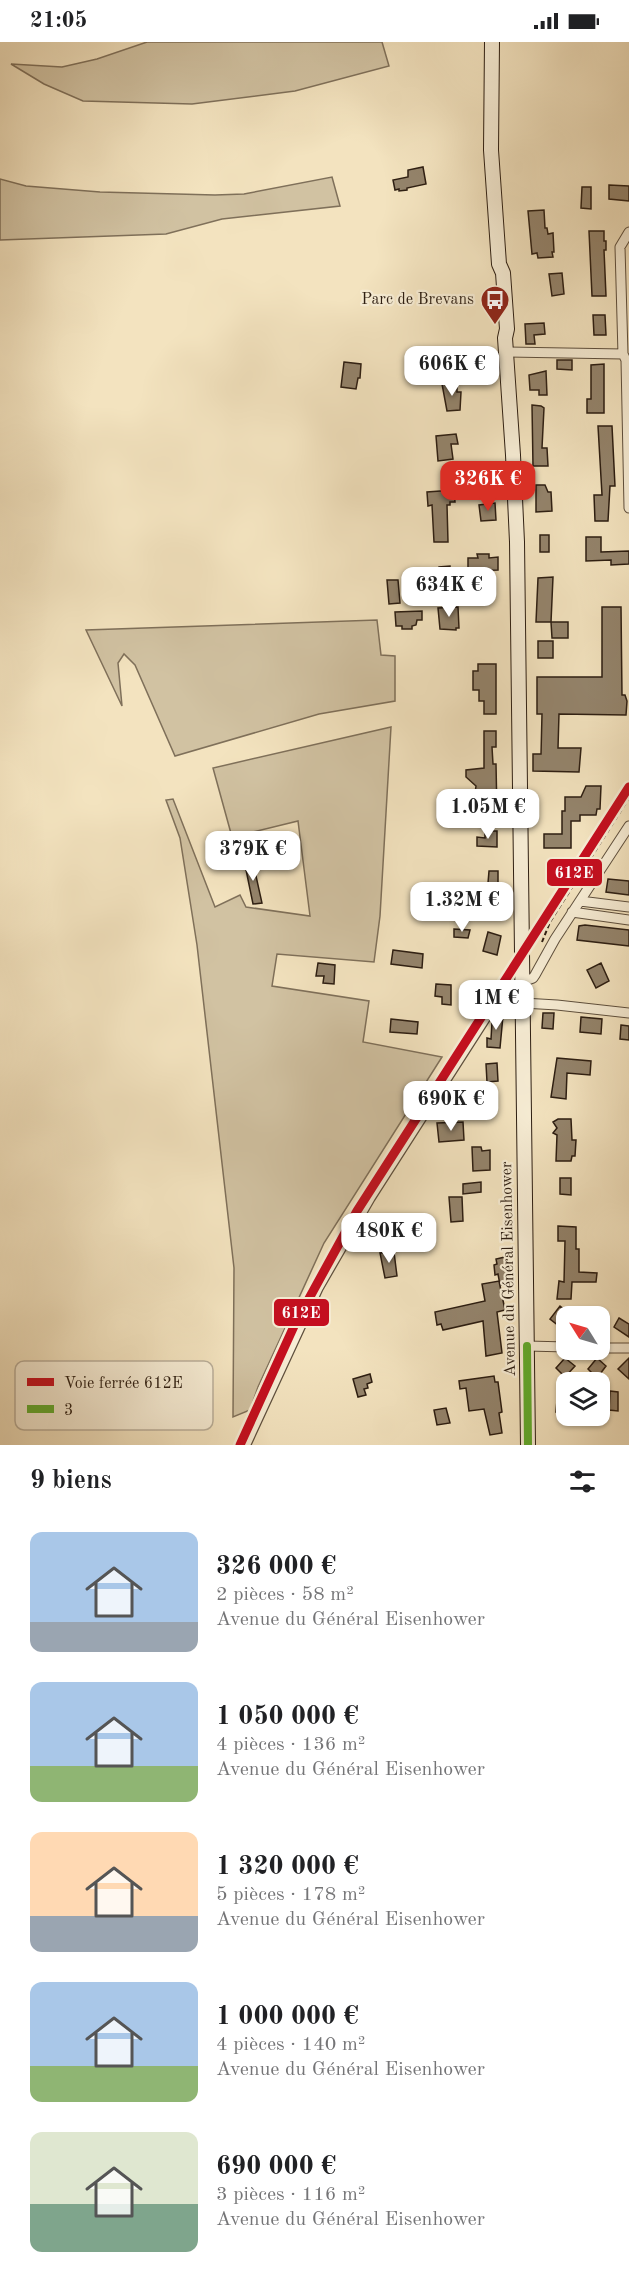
<!DOCTYPE html>
<html lang="fr">
<head>
<meta charset="utf-8">
<style>
	body { margin:0; font-family:"Old Standard TT",serif; background:#f2f2f2; color:#202124; height:100vh; display:flex; flex-direction:column; font-size:22px; white-space:nowrap }
	* { box-sizing:border-box; margin:0 }
	p { font-size:20px; color:#757577 }
	.icon { flex:none; width:33px; height:33px; fill:none; stroke:currentColor; stroke-width:2; stroke-linecap:round; stroke-linejoin:round }
	.map { position:relative; height:1403px; overflow:hidden }
	.sheet { display:flex; flex-direction:column; background:#fff; flex:1 }
	.sheet>* { flex:none }
	.needle { width:39px; rotate:307deg }
	.tools { position:absolute; left:556px; top:1264px; display:grid; gap:12px }
	.tools a { display:grid; place-items:center; width:54px; height:54px; border-radius:12px; background:#fff; box-shadow:0 2px 4px #0004; font-size:30px }
	.price { position:absolute; translate:-50% -51px; padding:0 14px; border-radius:12px; background:#fff; color:#222; font-size:20px; line-height:39px; filter:drop-shadow(0 2px 3px #0008) }
	.price::after { content:''; position:absolute; left:50%; top:36px; width:18px; height:14px; margin-left:-9px; background:inherit; clip-path:polygon(0 0,100% 0,50% 100%) }
	.price.active { background:#d93025; color:#fff }
	ul { padding:0; list-style:none }
	li { display:flex; align-items:center; gap:18px; height:150px; padding:0 30px }
	li span { display:grid; place-items:center; flex:none; width:168px; height:120px; border-radius:12px; color:#555 }
	li>.icon { margin-inline-start:auto }
	span .icon { width:72px; height:72px; fill:#fffc; stroke-width:1 }
	li b { font-size:26px }
	h2 { display:flex; justify-content:space-between; align-items:center; height:72px; padding:0 30px; font-size:26px }
	.status { display:flex; justify-content:space-between; align-items:center; height:42px; padding:0 30px; background:#fff; direction:ltr }
	.status svg { height:16px; fill:currentColor }
	.map>svg:first-child { display:block }
</style>
</head>
<body>
<div class="status"><b>21:05</b><svg viewBox="0 0 49 12"><path d="M0 12V9h3v3zM5 12V6h3v6zM10 12V3h3v9zM15 12V0h3v12zM26 1h20v11H26zM47 4h2v5h-2z"/></svg></div>
<div class="map">
<svg width="629" height="1403" viewBox="0 0 629 1403">
	<rect width="100%" height="100%" fill="#f3e3bf"/>
	<filter id="stains"><feTurbulence type="fractalNoise" baseFrequency=".00333" numOctaves="4"/><feColorMatrix values="0 0 0 0 .2 0 0 0 0 .09 0 0 0 0 .02 0 0 0 .5 -.17"/></filter>
	<radialGradient id="worn" r=".72"><stop offset=".6" stop-color="#630" stop-opacity="0"/><stop offset="1" stop-color="#630" stop-opacity=".3"/></radialGradient>
	<path fill="#d1c2a2" stroke="#7f705a" stroke-width="1.5" d="M147,0H382L389,24L295,49L192,62L83,59L44,42L11,22L62,25L97,17Z
		M332,135L340,164L222,177L166,192L0,198V137L26,144L100,150L215,153L244,152Z
		M377,578L381,613L395,614V659L319,672L175,714L135,623L124,612L118,621L122,664L86,588Z
		M391,685L380,874L374,920L277,912L272,944L369,959L363,1000L442,1015L324,1201L258,1345L250,1368L233,1375L234,1226L197,903L180,796L166,758L173,757L215,865L240,853L246,865L310,874L298,779L232,795L213,726Z"/>
	<path fill="#94846c" stroke="#2d1e12" stroke-width="1.5" d="M423,125L426,142L407,146V148L399,149V147L395,148L393,138L408,135V128Z
		M609,143L629,144V159L609,157Z
		M582,145H591V167L581,166Z
		M544,168L545,186H547L548,192L553,191L554,210H552L553,215L538,216L537,211L532,212L528,169Z
		M589,189H604V199H606V208H604L606,254H592Z
		M562,231L564,252L552,254L549,232Z
		M593,273H605L606,293H594Z
		M544,281L545,292L534,293L535,302H526L525,282Z
		M557,318H572V328L557,327Z
		M344,320L361,322L360,336H358L356,347L341,345Z
		M604,322V371H587V357H591V323Z
		M546,329L547,353H539V348H530L529,333Z
		M457,341V350H461L460,368L447,369L442,342Z
		M532,363L541,364L544,366L542,406H547L548,424H533Z
		M598,384H612L615,444H610L608,479H595L594,453H602Z
		M456,392L458,402H451L453,417L438,419L436,394Z
		M536,443H545L548,450H551L552,469L536,470Z
		M454,448L455,460H450V463H447L448,500H434L432,463L428,464L427,450Z
		M495,461L496,478L481,479L479,463Z
		M540,493H549V510H540Z
		M586,495H601V510L629,509V522L611,523V518L586,519Z
		M477,512H489V516L498,515V528L468,529V516H478Z
		M450,524V528H458V540H432V547L418,549L417,538L431,536V528H439V525Z
		M553,535L551,580H536L538,536Z
		M387,538H398L400,561L389,562Z
		M458,565L459,586H456V588L440,587L438,566Z
		M602,565H621L622,653H625L627,659L626,673L559,672L558,706H581L579,730L533,729V712H541L542,672H537V635H602Z
		M422,569V578H417L416,583L412,584V587H402V584H396L395,570Z
		M551,580H568V596H552Z
		M538,599H553V616H538Z
		M478,622H496V672H484V659H479V648H473V629H478Z
		M484,689H496V705H492L493,722H496L497,772H485V764H480L479,751H475L476,744L466,735V728L484,726Z
		M586,744H601L600,767H597L596,773H580V779H571V806H544V792H562V769H565V755H581Z
		M485,789H497V805L477,804V795L485,796Z
		M272,792L275,804L260,808L258,796Z
		M252,816L262,861L253,862L244,818Z
		M489,829H498V858H483V841H488Z
		M608,837L629,839V853L606,850Z
		M466,851V867L458,868V872L450,873L449,853Z
		M585,883L629,888V904L577,898L579,884Z
		M454,887L470,888L468,896L454,895Z
		M488,890L501,894L497,913L483,909Z
		M393,908L423,912L422,926L391,922Z
		M318,921L335,923L334,942L323,941L324,934H316Z
		M601,921L609,939L596,946L587,928Z
		M436,942L451,943V963L442,962V955L435,954Z
		M504,963L500,1006L487,1005V996L491,997L492,980Z
		M543,971H554L553,987L542,986Z
		M581,975L602,977L601,992L580,990Z
		M391,977L418,980L417,992L390,990Z
		M621,983L629,984V998L620,997Z
		M557,1016L591,1019L590,1033L567,1031L566,1057L551,1055Z
		M497,1021L498,1039L487,1040L486,1022Z
		M454,1045L464,1051L450,1076L437,1069Z
		M492,1052V1065L474,1066V1053Z
		M558,1077H571L572,1098H576L575,1114H572L571,1119H556L557,1093L553,1091L557,1086L553,1080Z
		M463,1080L464,1098L439,1100L437,1081Z
		M472,1105H481L482,1109L490,1108V1128L473,1129Z
		M560,1136H571V1153L560,1152Z
		M481,1140V1150L463,1152V1142Z
		M449,1155H462L463,1179L451,1180Z
		M558,1184L576,1185V1207H579V1230L597,1231L596,1240H572L571,1257H557L559,1239L564,1240L565,1199H558Z
		M394,1210L397,1234L385,1236L380,1211Z
		M505,1215L507,1242L500,1243L498,1232L495,1233L494,1223L497,1222L496,1217Z
		M499,1239L505,1268L497,1270L502,1311L486,1314L483,1279L443,1288L441,1282L437,1283L435,1270L485,1259L482,1242Z
		M560,1264L574,1275H567V1283L564,1288L550,1277Z
		M619,1276L629,1282V1295L614,1285Z
		M565,1316L575,1324L565,1335L556,1326Z
		M597,1316L606,1324L597,1336L588,1327Z
		M629,1316V1337L618,1327Z
		M370,1332L372,1340L367,1342L368,1346L364,1347L366,1353L358,1355L353,1337Z
		M494,1334L495,1340H498L502,1370L499,1371L502,1391L490,1393L484,1367L469,1369L466,1346L460,1347L459,1339Z
		M558,1346L567,1347V1371L556,1370Z
		M610,1349L618,1350V1369L609,1368Z
		M446,1366L450,1381L437,1383L434,1368Z"/>
	<g fill="none" stroke-linecap="round" stroke-linejoin="round">
		<g stroke="#5e4f3d" stroke-width="7">
			<path id="service" d="M248,1403L320,1247L372,1157L497,962L506,956L520,957"/>
		</g>
		<g stroke="#5e4f3d" stroke-width="11">
			<path id="minor" d="M629,190L620,205L623,312L626,318L629,466
				M506,310L623,312
				M580,859L629,865
				M572,870L629,878
				M522,940L533,936L535,933L555,897L629,784
				M523,961L557,963L629,971
				M527,1304L567,1305
				M600,1306H629"/>
		</g>
		<g stroke="#2d1e12" stroke-width="16">
			<path id="secondary" d="M492,0L491,108L499,222L503,231L507,287L505,296L513,413L517,500L528,1403"/>
		</g>
		<path stroke="#2d1e12" stroke-width="2" stroke-dasharray="4.5 3" stroke-linecap="butt" d="M542,900L550,880L629,756"/>
		<use href="#service" stroke="#f7edd5" stroke-width="4.5"/>
		<use href="#minor" stroke="#f7edd5" stroke-width="9"/>
		<use href="#secondary" stroke="#f7edd5" stroke-width="14"/>
		<g stroke="#f7edd5" stroke-width="12">
			<path id="bus-1" d="M527,1304L528,1403"/>
		</g>
		<use href="#bus-1" stroke="#62ac2d" stroke-width="8"/>
		<g stroke="#f7edd5" stroke-width="14">
			<path id="rail-1" d="M240,1403L295,1282L357,1169L629,745"/>
		</g>
		<use href="#rail-1" stroke="#c50e1f" stroke-width="9"/>
	</g>
	<defs>
		<g id="bus-pin" transform="scale(1.5)"><path d="M0 17L-7.5 6A9.5 9.5 0 1 1 7.5 6Z" fill="#8f2418" stroke="#f7edd5"/><path d="M-5-6H5V4H4V6H2V4H-2V6H-4V4H-5ZM-3.5-4V0h7V-4ZM-3.5 1.2v1.5H-2V1.2ZM2 1.2v1.5H3.5V1.2Z" fill="#fff"/></g>
	</defs>
	<g fill-rule="evenodd">
		<use href="#bus-pin" x="495" y="258"/>
	</g>
	<g text-anchor="middle" dominant-baseline="central" stroke-width="4.5" stroke-linejoin="round" paint-order="stroke">
		<g font-size="16" fill="#2d1e12" stroke="#f7edd5" text-anchor="end">
			<text x="474" y="258">Parc de Brevans</text>
		</g>
		<g font-size="16" fill="#2d1e12" stroke="#f7edd5">
			<text transform="translate(509 1227) rotate(-91)">Avenue du Général Eisenhower</text>
		</g>
	</g>
	<rect x="15" y="1319" width="198" height="69" rx="9" fill="#f7edd5" stroke="#baaf9a" stroke-width="1.5"/>
	<rect x="27" y="1336" width="27" height="8" fill="#c50e1f"/>
	<rect x="27" y="1363" width="27" height="8" fill="#62ac2d"/>
	<g font-size="16" fill="#2d1e12">
		<text x="64" y="1346">Voie ferrée 612E</text>
		<text x="64" y="1373">3</text>
	</g>
	<g stroke="#f7edd5" stroke-width="2">
		<rect x="546" y="816" width="57" height="29" rx="6" fill="#c50e1f"/>
		<rect x="273" y="1256" width="57" height="29" rx="6" fill="#c50e1f"/>
	</g>
	<g font-size="16" text-anchor="middle" font-weight="bold" fill="#fff">
		<text x="574" y="836">612E</text>
		<text x="301" y="1276">612E</text>
	</g>
	<rect width="100%" height="100%" filter="url(#stains)"/>
	<rect width="100%" height="100%" fill="url(#worn)"/>
</svg>
<div class="tools">
<a><svg class="needle" viewBox="-14 -14 28 28"><path d="M0-13l5 13h-10z" fill="#e53935"/><path d="M0 13l5-13h-10z" fill="#757577"/></svg></a>
<a><svg class="icon" aria-label="layers" viewBox="0 0 24 24"><path d="M12 4l9 5-9 5-9-5zM3 14l9 5 9-5"/></svg></a>
</div>
<b class="price" style="left:452px;top:355px">606K €</b>
<b class="price active" style="left:488px;top:470px">326K €</b>
<b class="price" style="left:449px;top:576px">634K €</b>
<b class="price" style="left:488px;top:798px">1.05M €</b>
<b class="price" style="left:253px;top:840px">379K €</b>
<b class="price" style="left:462px;top:891px">1.32M €</b>
<b class="price" style="left:496px;top:989px">1M €</b>
<b class="price" style="left:451px;top:1090px">690K €</b>
<b class="price" style="left:389px;top:1222px">480K €</b>
</div>
<section class="sheet">
<h2>9 biens<svg class="icon" aria-label="filters" viewBox="0 0 24 24"><path d="M4 7h16M4 17h16"/><circle cx="9" cy="7" r="2"/><circle cx="15" cy="17" r="2"/></svg></h2>
<ul>
<li><span style="background:linear-gradient(#a9c7e8 75%,#9aa5b1 0)"><svg class="icon" aria-label="home" viewBox="0 0 24 24"><path d="M3 11l9-7 9 7M6 9v11h12V9"/></svg></span><div><b>326 000 €</b><p>2 pièces · 58 m²</p><p>Avenue du Général Eisenhower</p></div></li>
<li><span style="background:linear-gradient(#a9c7e8 70%,#8fb573 0)"><svg class="icon" aria-label="home" viewBox="0 0 24 24"><path d="M3 11l9-7 9 7M6 9v11h12V9"/></svg></span><div><b>1 050 000 €</b><p>4 pièces · 136 m²</p><p>Avenue du Général Eisenhower</p></div></li>
<li><span style="background:linear-gradient(#ffd9b3 70%,#9aa5b1 0)"><svg class="icon" aria-label="home" viewBox="0 0 24 24"><path d="M3 11l9-7 9 7M6 9v11h12V9"/></svg></span><div><b>1 320 000 €</b><p>5 pièces · 178 m²</p><p>Avenue du Général Eisenhower</p></div></li>
<li><span style="background:linear-gradient(#a9c7e8 70%,#8fb573 0)"><svg class="icon" aria-label="home" viewBox="0 0 24 24"><path d="M3 11l9-7 9 7M6 9v11h12V9"/></svg></span><div><b>1 000 000 €</b><p>4 pièces · 140 m²</p><p>Avenue du Général Eisenhower</p></div></li>
<li><span style="background:linear-gradient(#dfe7d0 60%,#7fa58c 0)"><svg class="icon" aria-label="home" viewBox="0 0 24 24"><path d="M3 11l9-7 9 7M6 9v11h12V9"/></svg></span><div><b>690 000 €</b><p>3 pièces · 116 m²</p><p>Avenue du Général Eisenhower</p></div></li>
</ul>
</section>
</body>
</html>
